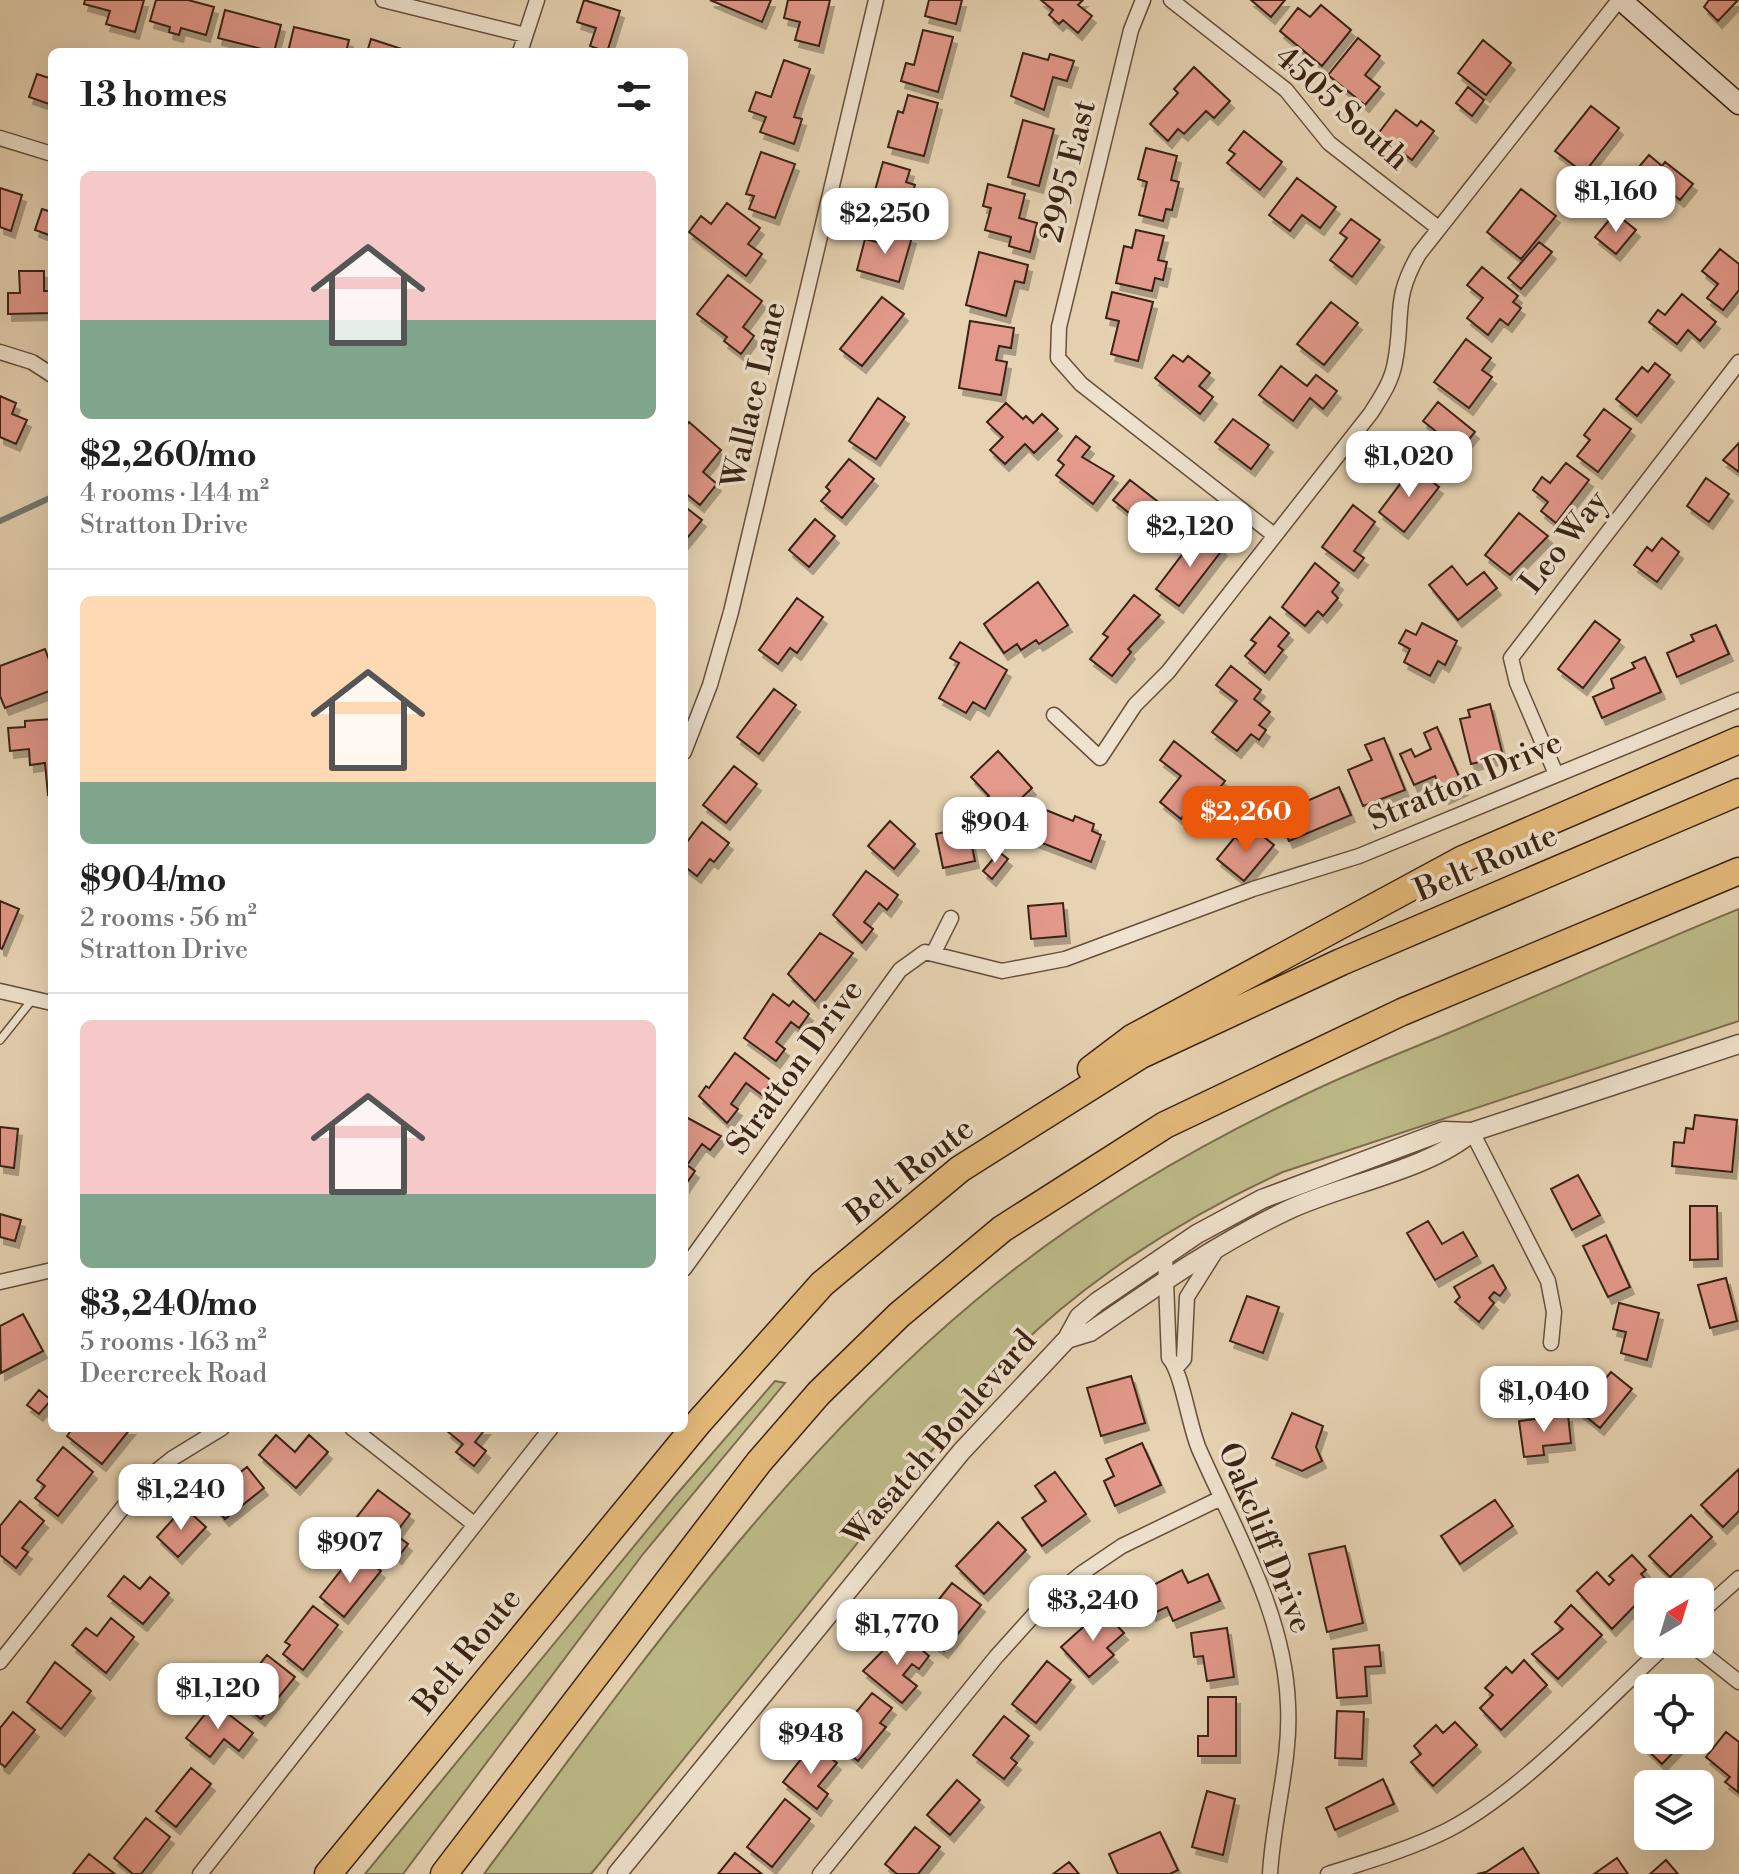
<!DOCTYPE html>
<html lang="en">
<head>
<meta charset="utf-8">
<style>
	body { margin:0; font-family:"Libre Bodoni",serif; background:#f2f2f2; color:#222; height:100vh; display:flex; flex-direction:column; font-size:30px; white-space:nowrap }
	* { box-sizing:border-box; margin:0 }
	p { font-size:26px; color:#767676 }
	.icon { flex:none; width:44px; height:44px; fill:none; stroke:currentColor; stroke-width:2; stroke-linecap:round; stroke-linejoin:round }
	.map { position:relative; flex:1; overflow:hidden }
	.side { position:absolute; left:48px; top:48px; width:640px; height:1384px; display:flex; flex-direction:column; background:#fff; border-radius:12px; box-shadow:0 8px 32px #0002 }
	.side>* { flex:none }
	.needle { width:52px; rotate:38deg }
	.buttons { position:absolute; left:1634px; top:1578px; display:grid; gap:16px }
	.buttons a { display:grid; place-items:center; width:80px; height:80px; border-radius:12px; background:#fff; box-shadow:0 8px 32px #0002; font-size:40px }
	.price { position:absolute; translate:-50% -68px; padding:0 18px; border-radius:16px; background:#fff; color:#222; font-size:26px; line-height:52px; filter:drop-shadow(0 2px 4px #0008) }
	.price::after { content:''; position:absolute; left:50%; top:48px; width:24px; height:18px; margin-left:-12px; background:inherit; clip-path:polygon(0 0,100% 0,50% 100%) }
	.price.current { background:#ea580c; color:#fff }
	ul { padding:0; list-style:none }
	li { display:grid; align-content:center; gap:16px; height:424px; padding:0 32px }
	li+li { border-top:2px solid #e0e0e0 }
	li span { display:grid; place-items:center; height:248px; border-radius:12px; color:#555 }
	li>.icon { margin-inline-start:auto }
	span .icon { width:144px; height:144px; fill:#fffc; stroke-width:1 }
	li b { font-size:34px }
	h2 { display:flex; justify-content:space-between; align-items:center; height:96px; padding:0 32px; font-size:34px }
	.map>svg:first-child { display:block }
</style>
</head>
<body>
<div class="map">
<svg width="1739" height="1874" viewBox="0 0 1739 1874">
	<defs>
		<filter id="shadow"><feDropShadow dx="4" dy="7" stdDeviation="0" flood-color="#0004"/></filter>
	</defs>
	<rect width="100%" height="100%" fill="#e7d3b3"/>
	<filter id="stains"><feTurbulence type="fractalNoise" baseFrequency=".0025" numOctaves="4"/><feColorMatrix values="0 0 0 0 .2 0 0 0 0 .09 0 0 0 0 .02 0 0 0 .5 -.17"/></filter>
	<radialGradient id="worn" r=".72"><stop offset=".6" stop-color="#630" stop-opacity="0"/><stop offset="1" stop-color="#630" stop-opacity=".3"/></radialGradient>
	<path fill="#bdba88" stroke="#7c6e4e" stroke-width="2" d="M1739,909V1021L1283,1172C1180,1219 1071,1288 995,1372L591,1874H484C634,1673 781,1463 975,1301C1072,1219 1183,1153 1298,1098C1356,1069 1417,1047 1477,1021C1564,984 1651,945 1739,909Z
		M775,1381L785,1383L643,1554L403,1874H365L676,1495Z"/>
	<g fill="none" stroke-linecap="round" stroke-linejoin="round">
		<path stroke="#737b74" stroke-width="6" d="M0,521L52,497"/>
	</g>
	<path fill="#e3998b" stroke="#3b2313" stroke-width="2" filter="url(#shadow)" d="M85,0H144L135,32L106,24L110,11L84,4Z
		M156,0H188L214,7L206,35L181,28L179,35L169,32L170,27L150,21Z
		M584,0L620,11L607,52L590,46L596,28L577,22Z
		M710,0H771L762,22Z
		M788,0H830L819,46L795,40L800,22L784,18Z
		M929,0H962L956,24L925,16Z
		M1041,0H1083L1078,5L1092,16L1078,33L1063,20L1059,24L1049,15L1053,10Z
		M1251,0H1285L1271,17Z
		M1738,0L1718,21L1704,7L1709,0Z
		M1321,5L1351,30L1322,66L1280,31L1298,8L1310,17Z
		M225,10L281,25L274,52L218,38Z
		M294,27L349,40L346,52H288Z
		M923,30L953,37L938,92L901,81L906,63L914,65Z
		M1358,38L1380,56L1365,75L1380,87L1365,105L1328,75Z
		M371,39L411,52H367Z
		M1483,40L1511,63L1486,95L1458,73Z
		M1023,53L1048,60L1050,54L1074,61L1067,81L1053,77L1044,110L1011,96Z
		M784,60L810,69L794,117L802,119L794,144L760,132L766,117L749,111L756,92L771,97Z
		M1194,67L1230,101L1214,118L1206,111L1184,134L1178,129L1168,141L1150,124L1178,93L1174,89Z
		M37,74L52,79V105L29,97Z
		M1468,87L1484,100L1472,116L1456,103Z
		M908,95L938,103L924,156L888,147L898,111L903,113Z
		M1591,106L1619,128L1584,173L1555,151Z
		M1396,110L1417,126L1421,121L1434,131L1412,160L1378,134Z
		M1023,120L1054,129L1039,186L1008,177Z
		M1244,131L1282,162L1260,190L1227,163L1235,154L1229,150Z
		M1146,148L1177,156L1171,180L1179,182L1172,210L1166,209L1163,221L1139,215L1147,182L1138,179Z
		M761,152L795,164L775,218L749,209L754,196L746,194Z
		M1649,155L1662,166L1665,162L1693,184L1680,200L1669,191L1661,201L1654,195L1650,200L1627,181Z
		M883,162L910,170L906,182L915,185L908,208L902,206L899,218L879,213L884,197L874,194Z
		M1297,178L1336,207L1320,228L1302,215L1290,231L1269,215Z
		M988,184L1025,194L1019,218L1037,223L1030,252L1009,246L1011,237L985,230L991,208L983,206Z
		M0,188L22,195L11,231L0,227Z
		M1521,189L1556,216L1521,259L1487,232Z
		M727,203L760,228L748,244L762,254L746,276L689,232L701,216L711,224Z
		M42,209L52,212V236L35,230Z
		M1615,213L1636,230L1616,254L1595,237Z
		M1351,219L1380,240L1352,277L1330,260L1347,238L1340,233Z
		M888,230L912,237L899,282L857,270L865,239L884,244Z
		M1136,230L1164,236L1158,260L1167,262L1163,280L1155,278L1152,291L1116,283L1124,246L1132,248Z
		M1539,242L1552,252L1521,289L1508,278Z
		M1720,249L1739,264V290L1723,310L1707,298L1718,284L1702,271Z
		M979,252L1028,265L1024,283L1015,281L1006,316L966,305Z
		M1482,267L1518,296L1513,302L1521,308L1508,325L1500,319L1488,335L1467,318L1483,298L1467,285Z
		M19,271H44V291H52V313L8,314V293H20Z
		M728,275L762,301L743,327L754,336L741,354L724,341L727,337L697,314Z
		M1112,292L1153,302L1138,361L1111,354L1119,321L1106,318Z
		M1682,294L1716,322L1700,341L1688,330L1677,344L1649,322L1658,310L1665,315Z
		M882,297L904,314L862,366L840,349Z
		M1331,302L1358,323L1324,365L1297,344Z
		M970,321L1014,328L1011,348L999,346L996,360L1007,362L1001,395L959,388Z
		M1466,339L1491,358L1482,370L1492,377L1469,408L1434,382Z
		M1173,355L1183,362L1188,356L1210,373L1199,386L1213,397L1200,414L1155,378Z
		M1655,363L1670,375L1637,416L1616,399L1642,367L1648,372Z
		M1281,366L1307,386L1316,375L1337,391L1323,409L1310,398L1293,421L1259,395Z
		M0,396L16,403L12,414L27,420L16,444L0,437Z
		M878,398L905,417L876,459L849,441Z
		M1438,402L1475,432L1446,467L1424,450L1438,433L1423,421Z
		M1006,403L1023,419L1026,416L1033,423L1042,414L1058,429L1034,453L1025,444L1005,464L990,450L1003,437L987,422Z
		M1604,409L1631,429L1598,472L1577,456L1590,440L1584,435Z
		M1233,419L1269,445L1251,469L1215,442Z
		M689,422L721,450L703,472L717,484L700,505L684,492V428Z
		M1076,436L1090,447L1082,457L1114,476L1093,504L1056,475L1064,465L1058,460Z
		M1739,443V472L1723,460Z
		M849,459L874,479L842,518L821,501L830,491L826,487Z
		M1566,463L1589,480L1556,523L1541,511L1548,502L1533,490L1542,477L1550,483Z
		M1413,467L1439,487L1404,532L1379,512Z
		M1706,478L1729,494L1709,522L1687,506Z
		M1130,480L1166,508L1149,529L1113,500Z
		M1353,505L1375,522L1354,551L1364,558L1354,571L1322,547Z
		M684,506L702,520L684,542Z
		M1519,513L1548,536L1510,575L1485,555Z
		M815,519L835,536L809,567L789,550Z
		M1200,531L1223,549L1179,606L1156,589Z
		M1662,538L1679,552L1657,582L1634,565L1647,547L1652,551Z
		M1315,563L1339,583L1332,592L1338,598L1323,616L1318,611L1305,626L1282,607Z
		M1452,566L1467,585L1484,572L1497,588L1458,620L1429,585Z
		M1038,582L1068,625L1039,644L1036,640L1021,650L1017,644L1004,653L984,624Z
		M1134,595L1160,615L1128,649L1131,652L1112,676L1090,659L1108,637L1103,634Z
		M797,598L823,617L797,653L790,648L778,664L759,650Z
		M1270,617L1289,633L1278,646L1283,650L1265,673L1245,656L1256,643L1251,640Z
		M1595,621L1620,640L1583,688L1558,669Z
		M1422,623L1457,641L1445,665L1438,661L1430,676L1404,662L1410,649L1399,643L1406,630L1416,635Z
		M1716,625L1729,654L1677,677L1667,653L1694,641L1691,635Z
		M960,642L1007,670L985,709L973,702L966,713L939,698L959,663L950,658Z
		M45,649L52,668V690L5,708L0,696V666Z
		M1645,657L1661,692L1602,718L1593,697L1614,688L1611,679L1635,668L1632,663Z
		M1231,666L1261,690L1254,699L1270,712L1259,725L1266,730L1259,740L1251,734L1237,751L1212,732L1237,701L1216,685Z
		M774,689L796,705L759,754L737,737Z
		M1490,704L1503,756L1471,764L1460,719L1470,717L1468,710Z
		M52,719V794L48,795L45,763L30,765L29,749L10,751L8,728L25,727V721Z
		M1437,727L1464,788L1445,797L1435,776L1414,785L1400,754L1411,749L1415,757L1431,749L1424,733Z
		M1384,738L1405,790L1363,806L1348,770L1372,760L1365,745Z
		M1174,741L1225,781L1193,822L1184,815L1181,819L1160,802L1181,776L1160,760Z
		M998,751L1032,788L997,821L981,803L989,796L971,777Z
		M734,766L757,784L726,823L703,805Z
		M1339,787L1351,815L1289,841L1277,814Z
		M1041,808L1073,821L1075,816L1094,824L1092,831L1101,835L1091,862L1029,838Z
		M890,821L915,844L894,869L868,846Z
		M702,822L729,843L714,862L710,859L697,876L684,866V846Z
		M968,827L975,861L943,868L936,834Z
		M1254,829L1274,845L1244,881L1217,859L1235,837L1242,843Z
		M999,852L1008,859L992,879L983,871Z
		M866,871L898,895L887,910L879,903L864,922L873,929L862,943L833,915Z
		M0,901L19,909L2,949L0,948Z
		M1063,903L1066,936L1031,939L1028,906Z
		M820,933L853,953L815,1001L788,974Z
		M773,994L789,1006L793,1001L809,1014L799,1028L791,1022L776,1042L785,1049L776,1061L744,1038Z
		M735,1053L773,1082L762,1095L746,1083L731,1104L738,1109L727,1123L699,1096L706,1086L709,1088Z
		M1695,1115L1737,1120L1732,1172L1672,1166L1674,1142L1684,1143L1686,1128L1693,1129Z
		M686,1117L721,1136L710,1150L702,1144L687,1165L695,1171L686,1184Z
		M0,1127L18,1129L14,1168L0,1166Z
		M1578,1175L1600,1215L1572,1230L1551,1189Z
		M1690,1206H1717L1718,1259L1690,1260Z
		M0,1214L21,1220L15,1241L0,1237Z
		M1428,1221L1442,1244L1463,1232L1477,1256L1435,1280L1407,1233Z
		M1606,1235L1630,1287L1608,1297L1583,1246Z
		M1493,1265L1506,1288L1500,1296L1494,1292L1489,1298L1494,1303L1479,1322L1455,1302L1460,1297L1454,1287Z
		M1726,1278L1737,1321L1710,1328L1698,1285Z
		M1247,1296L1279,1307L1263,1353L1230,1341Z
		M1619,1303L1659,1313L1647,1360L1621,1353L1626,1332L1613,1329Z
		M23,1314L43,1351L1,1373L0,1326Z
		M1611,1372L1632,1389L1600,1428L1579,1411Z
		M1131,1376L1145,1423L1101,1436L1087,1388Z
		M39,1390L51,1400L39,1414L27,1405Z
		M1292,1413L1323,1426L1316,1447L1322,1461L1302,1471L1272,1458Z
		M1568,1415L1571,1443L1543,1446L1544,1455L1524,1457L1519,1421Z
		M73,1428H131L102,1464L67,1436Z
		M450,1428H486L475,1442L486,1451L474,1466L456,1452L463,1444L447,1431Z
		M276,1435L295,1452L309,1435L328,1452L296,1488L259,1455Z
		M1142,1443L1161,1485L1115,1506L1104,1481L1114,1476L1106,1459Z
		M63,1447L93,1472L58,1516L35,1498L45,1486L37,1480Z
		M247,1467L264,1488L225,1519L208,1498Z
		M1739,1469V1511L1723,1527L1701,1505Z
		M1055,1472L1086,1514L1042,1546L1022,1518L1046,1501L1035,1486Z
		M378,1490L410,1514L395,1534L408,1544L398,1557L353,1522Z
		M1495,1500L1513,1526L1460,1564L1441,1536Z
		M20,1501L44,1521L22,1548L28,1552L16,1568L0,1555V1526Z
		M184,1507L206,1527L178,1557L157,1537Z
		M1691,1515L1712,1537L1670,1577L1649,1556Z
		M998,1522L1026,1550L984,1594L956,1566Z
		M1345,1546L1363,1623L1327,1632L1309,1554Z
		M360,1555L381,1571L344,1617L320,1597L349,1560L353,1564Z
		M1632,1555L1646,1570L1641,1574L1655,1590L1648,1592L1612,1629L1577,1591L1597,1572L1609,1585L1614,1580L1609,1576Z
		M1182,1570L1188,1583L1208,1574L1220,1601L1173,1621L1167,1607L1152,1614L1142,1591Z
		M124,1576L140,1589L150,1577L169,1593L143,1624L108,1596Z
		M952,1583L981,1605L944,1651L915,1629Z
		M1571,1605L1602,1635L1558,1679L1532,1654L1563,1629L1555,1622Z
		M313,1606L338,1625L303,1670L283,1654L290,1645L285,1642Z
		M1102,1610L1124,1633L1107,1648L1114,1655L1089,1677L1061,1647Z
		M111,1618L134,1637L106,1673L72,1645L86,1628L97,1636Z
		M1227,1628L1234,1677L1207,1681L1203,1656L1194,1657L1191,1633Z
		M901,1632L929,1656L919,1669L912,1664L903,1675L917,1686L902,1703L863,1671Z
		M1379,1645L1381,1666L1365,1667L1367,1696L1337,1698L1333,1649Z
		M267,1655L295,1677L261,1719L234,1697Z
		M1524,1660L1547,1685L1501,1730L1480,1708L1493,1695L1485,1688L1506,1667L1512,1673Z
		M1047,1661L1071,1680L1036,1723L1012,1704Z
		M55,1662L91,1691L61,1729L27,1702Z
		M872,1693L892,1708L880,1723L886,1727L858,1761L833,1740Z
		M1208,1697H1236V1756H1198V1736H1208Z
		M214,1703L253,1733L239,1751L224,1739L210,1757L186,1738Z
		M1337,1711L1364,1712L1362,1759L1335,1758Z
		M13,1712L35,1730L5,1767L0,1763V1728Z
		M1004,1716L1029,1736L1011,1758L1017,1763L1004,1779L973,1755Z
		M1455,1722L1477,1745L1433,1786L1411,1762L1421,1754L1414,1746L1436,1725L1443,1733Z
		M1648,1732V1740H1685L1662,1764L1639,1742Z
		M1726,1732L1739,1742L1738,1792L1725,1782L1730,1777L1706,1757Z
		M813,1744L837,1763L818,1786L828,1794L817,1809L783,1782Z
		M191,1768L211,1784L176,1827L156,1811Z
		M1383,1779L1394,1804L1335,1830L1326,1808Z
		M957,1780L980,1800L950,1835L927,1815Z
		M1207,1791L1235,1799L1223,1855L1192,1847Z
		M785,1799L810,1819L772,1867L747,1847Z
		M146,1818L170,1837L141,1874H133L114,1858Z
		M915,1827L940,1847L918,1874H897L885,1864Z
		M1160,1832L1178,1870L1170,1874H1118L1109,1854Z
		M1523,1848L1539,1874H1477L1486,1872Z
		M735,1853L762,1874H718Z
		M89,1854L115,1874H73Z
		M1617,1858L1628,1874H1594Z
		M1666,1860L1678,1874H1650Z
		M1069,1862L1079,1874H1053Z"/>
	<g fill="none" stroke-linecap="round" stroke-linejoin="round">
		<g stroke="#664f3b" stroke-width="10">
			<path id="service" d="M0,1040L32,1000"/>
		</g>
		<g stroke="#664f3b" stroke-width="17">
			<path id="minor" d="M383,0L525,35
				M1143,0L1131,30L1059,327L1058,358L1081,384L1274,535
				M1171,0L1286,90L1329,143L1437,227
				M520,52L537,0
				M0,138L52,154
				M0,352L32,362L52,375
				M1054,715L1100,758L1135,705L1168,672L1371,413C1381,397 1392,381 1395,362C1404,316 1392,300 1419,254L1619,0
				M684,752L710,685L731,612L876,0
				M1556,774L1517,683L1511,658L1739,362
				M934,952L951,918
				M0,991L52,1003
				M1472,1132L1548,1281L1554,1312L1551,1343
				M1165,1256L1169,1358C1182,1372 1189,1426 1199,1449C1235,1531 1285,1614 1288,1705C1291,1762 1273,1817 1270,1874
				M684,1269L900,970L925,952L1002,971L1065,959L1253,889L1359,856L1739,700
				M0,1282L52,1270
				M1177,1367L1184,1359L1187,1297L1216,1251
				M352,1428L474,1524
				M1700,1613L1739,1578
				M1691,1644L1739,1682
				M0,1662L144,1481L173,1458L222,1428
				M200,1874L551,1428
				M820,1874L996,1657L1041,1607L1082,1573L1122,1546L1221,1498
				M1328,1874C1369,1861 1410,1849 1448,1830C1523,1791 1604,1702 1667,1644"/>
		</g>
		<g stroke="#664f3b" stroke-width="21">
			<path id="tertiary" d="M1067,1339L1090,1332C1154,1288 1218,1243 1288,1210C1343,1184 1428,1170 1472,1132
				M617,1874L961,1452L1067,1339L1079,1317L1097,1302L1197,1234L1262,1199L1444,1131L1472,1132L1739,1044"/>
		</g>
		<g stroke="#3b2313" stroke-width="23">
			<path id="secondary" d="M1621,0L1739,104"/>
		</g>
		<g stroke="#3b2313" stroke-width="29">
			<path id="motorway" d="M1091,1069L1132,1038L1463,859L1739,740
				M328,1874L699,1422L822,1284L960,1169L1141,1055L1341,962L1739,792
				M444,1874L759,1462L819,1393L899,1315L1002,1229L1165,1125L1402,1012L1739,871"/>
		</g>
		<use href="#service" stroke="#efe2ce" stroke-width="7"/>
		<use href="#minor" stroke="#efe2ce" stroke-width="14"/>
		<use href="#tertiary" stroke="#efe2ce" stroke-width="18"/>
		<use href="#secondary" stroke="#efe2ce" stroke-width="20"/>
		<use href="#motorway" stroke="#e4ba7a" stroke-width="26"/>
	</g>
	<g text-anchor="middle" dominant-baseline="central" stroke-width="7" stroke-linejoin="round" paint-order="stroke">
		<g font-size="32" fill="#3b2313" stroke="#efe2ce">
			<text transform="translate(1342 108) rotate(42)">4505 South</text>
			<text transform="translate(1068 171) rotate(-76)">2995 East</text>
			<text transform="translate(754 395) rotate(-77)">Wallace Lane</text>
			<text transform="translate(1564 542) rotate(-52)">Leo Way</text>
			<text transform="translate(1465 781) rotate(-23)">Stratton Drive</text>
			<text transform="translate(1486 863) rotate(-23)">Belt Route</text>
			<text transform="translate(795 1067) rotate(-54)">Stratton Drive</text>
			<text transform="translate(910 1171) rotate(-38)">Belt Route</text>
			<text transform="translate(940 1438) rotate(-49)">Wasatch Boulevard</text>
			<text transform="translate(1265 1538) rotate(68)">Oakcliff Drive</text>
			<text transform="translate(467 1651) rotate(-51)">Belt Route</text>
		</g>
	</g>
	<rect width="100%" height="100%" filter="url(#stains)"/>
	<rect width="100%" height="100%" fill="url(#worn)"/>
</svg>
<div class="buttons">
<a><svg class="needle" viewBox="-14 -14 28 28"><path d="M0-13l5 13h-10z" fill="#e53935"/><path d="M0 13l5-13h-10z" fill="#767676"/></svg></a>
<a><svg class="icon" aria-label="locate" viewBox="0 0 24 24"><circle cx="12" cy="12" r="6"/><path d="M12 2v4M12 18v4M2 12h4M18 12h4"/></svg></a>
<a><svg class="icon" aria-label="layers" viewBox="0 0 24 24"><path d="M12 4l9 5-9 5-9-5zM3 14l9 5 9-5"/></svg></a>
</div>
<b class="price" style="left:1616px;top:234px">$1,160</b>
<b class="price" style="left:885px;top:256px">$2,250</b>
<b class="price" style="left:1409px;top:499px">$1,020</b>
<b class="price" style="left:1190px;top:569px">$2,120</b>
<b class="price current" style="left:1246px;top:854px">$2,260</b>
<b class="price" style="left:995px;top:865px">$904</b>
<b class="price" style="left:1544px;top:1434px">$1,040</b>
<b class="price" style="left:181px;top:1532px">$1,240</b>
<b class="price" style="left:350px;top:1585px">$907</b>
<b class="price" style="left:1093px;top:1643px">$3,240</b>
<b class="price" style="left:897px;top:1667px">$1,770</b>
<b class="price" style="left:218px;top:1731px">$1,120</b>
<b class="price" style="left:811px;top:1776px">$948</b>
<section class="side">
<h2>13 homes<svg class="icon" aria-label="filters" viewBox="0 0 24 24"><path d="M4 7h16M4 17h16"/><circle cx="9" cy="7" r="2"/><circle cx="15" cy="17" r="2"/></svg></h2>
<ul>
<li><span style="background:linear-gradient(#f6c9c9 60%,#7fa58c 0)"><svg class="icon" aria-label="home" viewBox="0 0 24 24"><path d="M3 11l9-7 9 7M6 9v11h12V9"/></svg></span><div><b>$2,260/mo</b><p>4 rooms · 144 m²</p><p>Stratton Drive</p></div></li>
<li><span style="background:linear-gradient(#ffd9b3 75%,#7fa58c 0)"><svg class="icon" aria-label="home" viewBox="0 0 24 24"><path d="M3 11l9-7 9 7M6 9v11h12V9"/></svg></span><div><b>$904/mo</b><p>2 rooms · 56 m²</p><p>Stratton Drive</p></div></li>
<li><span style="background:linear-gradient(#f6c9c9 70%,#7fa58c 0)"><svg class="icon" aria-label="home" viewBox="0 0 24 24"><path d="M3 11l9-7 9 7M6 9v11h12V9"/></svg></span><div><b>$3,240/mo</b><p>5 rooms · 163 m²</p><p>Deercreek Road</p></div></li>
</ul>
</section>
</div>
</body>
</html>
